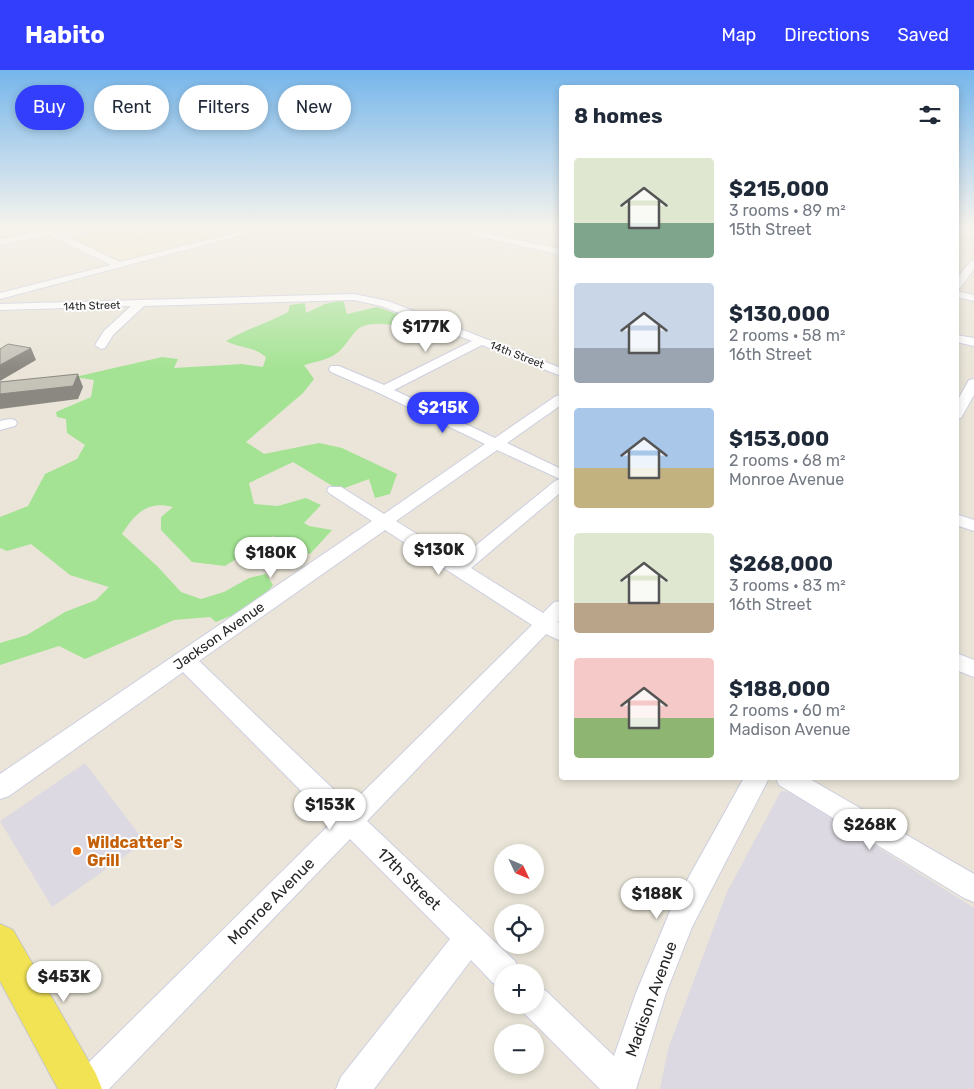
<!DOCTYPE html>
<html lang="en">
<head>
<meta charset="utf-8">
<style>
	body { margin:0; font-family:Rubik,sans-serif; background:#f6f6f7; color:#1f2937; height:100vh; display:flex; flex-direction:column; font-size:19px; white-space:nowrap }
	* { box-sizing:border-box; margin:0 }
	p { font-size:16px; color:#747a83 }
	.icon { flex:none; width:28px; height:28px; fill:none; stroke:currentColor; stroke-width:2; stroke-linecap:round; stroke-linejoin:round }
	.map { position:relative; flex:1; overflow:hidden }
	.panel { position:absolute; left:559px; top:15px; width:400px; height:695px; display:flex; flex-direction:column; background:#fff; border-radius:5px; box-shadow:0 2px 8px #0003 }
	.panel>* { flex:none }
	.top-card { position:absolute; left:15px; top:15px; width:469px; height:45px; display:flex; gap:10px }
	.needle { width:32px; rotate:134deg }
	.fabs { position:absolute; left:494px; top:774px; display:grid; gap:10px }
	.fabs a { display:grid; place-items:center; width:50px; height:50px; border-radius:50%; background:#fff; box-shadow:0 2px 8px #0003; font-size:25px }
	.price { position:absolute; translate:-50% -42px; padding:0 11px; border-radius:18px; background:#fff; color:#222; font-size:16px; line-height:32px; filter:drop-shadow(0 1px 2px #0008) }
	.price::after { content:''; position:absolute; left:50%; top:30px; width:15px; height:11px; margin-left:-8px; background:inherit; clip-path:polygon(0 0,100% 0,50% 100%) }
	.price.on { background:#333dfc; color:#fff }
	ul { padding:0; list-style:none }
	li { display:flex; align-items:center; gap:15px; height:125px; padding:0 15px }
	li span { display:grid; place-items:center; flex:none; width:140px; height:100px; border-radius:5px; color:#555 }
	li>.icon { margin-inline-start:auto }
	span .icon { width:60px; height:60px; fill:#fffc; stroke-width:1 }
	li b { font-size:21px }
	h2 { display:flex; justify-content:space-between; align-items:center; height:60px; padding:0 15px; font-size:21px }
	.pill { padding:0 18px; border-radius:22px; background:#fff; box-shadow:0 2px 8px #0003; font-size:18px; line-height:45px }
	.pill.on { background:#333dfc; color:#fff }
	header { display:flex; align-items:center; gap:30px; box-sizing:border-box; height:70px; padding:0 25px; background:#333dfc; color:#fff }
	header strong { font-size:24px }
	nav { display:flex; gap:28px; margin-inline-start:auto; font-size:18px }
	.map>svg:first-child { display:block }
</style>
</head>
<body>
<header>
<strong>Habito</strong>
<nav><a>Map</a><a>Directions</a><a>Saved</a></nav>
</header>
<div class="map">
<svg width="974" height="1019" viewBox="0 0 974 1019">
	<rect width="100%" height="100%" fill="#eae5d8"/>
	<path fill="#ddd9e2" d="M85,693L145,772L52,837L0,751Z
		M781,721L790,722L974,838V1019H660L668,979L727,822Z"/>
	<path fill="#ede6c6" d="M40,157H263L116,194Z"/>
	<path fill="#a3e393" d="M343,230L347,244L377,237L420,252L422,255C403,261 381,248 361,257C354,260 345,278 337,283C328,290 315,292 304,295L314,309L303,323L246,372L264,384L319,373L342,378L397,404L390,424L375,428L369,409L339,420L293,392L249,413L254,434L278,436L306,428L321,435L304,453L309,456L332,460L310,484L289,477L273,466L225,496L192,492L161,460V447L173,437C147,430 135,444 122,464L158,497L181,522L201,529L224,522L249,508L266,504L273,515L257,535L216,552L210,547L174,550L85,589L59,576L0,595V573L27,565L65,542L96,530L109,517L70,505L31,474L7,481L0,478V447L28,436L45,404L77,389L85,375L67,363L66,349L57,347L56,342L91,327L94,310L75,307L162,287L178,289L174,298L242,294L263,297L266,287C253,276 242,279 226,271C246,259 268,253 288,242L290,235L305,233L306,243L325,234Z"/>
	<path fill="#b6eb8e" d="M76,157H152C135,161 117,166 99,164C91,164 84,158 76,157Z"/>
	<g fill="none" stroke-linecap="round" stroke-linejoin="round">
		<g stroke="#cdcee1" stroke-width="2">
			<path id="minor" d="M36,157H46L60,163L92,158V162L68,167L120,192L258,157H272L0,229V223L111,195L49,165L0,175V169L42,161Z
				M442,157H457L561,179V185L446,159Z
				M956,159L974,161V167L956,164Z
				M974,190V199L960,218L956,219V209L971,191Z
				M956,221L974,225V231L956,227Z
				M354,224L388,231L561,298V306L482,275L394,320L495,368L556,326L561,325V335L507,373L561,399V422L471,498L543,543L554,532L561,531V549L558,552L561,555V571L546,564L367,751L515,891L519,902H502V917L493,913L471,890L374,1019H336L341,1007L450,869L350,769L109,1019H69L74,1007L332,752L183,602L9,726L0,729V704L372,451L329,423L327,420L329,417H341L384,444L485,374L379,323L331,302L329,299L331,296H339L384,315L472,271L381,236L354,230L144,236L113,265L105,278L101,279L95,275L104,261L131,236L0,240V234ZM497,380L560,409L555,411L458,490L396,451ZM385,460L532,555L350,735L199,591Z
				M956,265L974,268V276L956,272Z
				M974,309V325L961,348L956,349V333L969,310Z
				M10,349L15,350L17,353L15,356L0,360V351Z
				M956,444L974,450V461L956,455Z
				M956,583L974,590V607L956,600Z
				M744,708H769L692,857L666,923L636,1019H600L524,943L521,935H535V916L546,921L614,986L636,923L671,839Z
				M776,708H808L974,804V832L964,828L779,715Z"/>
		</g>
		<g stroke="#c7c7c7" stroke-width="2">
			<path id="major" d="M0,854L13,860L96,1004L102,1019H58L0,911Z"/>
		</g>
		<path stroke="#c7c7c7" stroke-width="1" stroke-dasharray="2 1" stroke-linecap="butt" d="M119,167H134L147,171"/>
		<use href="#minor" fill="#fff" fill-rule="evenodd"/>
		<use href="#major" fill="#f2e355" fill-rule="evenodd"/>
	</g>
	<path fill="#8a8881" d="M31,278L36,290L0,311V295Z
		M78,304L83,317L78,329L0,339V324Z"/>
	<path fill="#c5c2b8" stroke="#8a8881" d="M8,274L31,278L0,295V279Z
		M78,304L73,316L0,324V312Z"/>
	<linearGradient id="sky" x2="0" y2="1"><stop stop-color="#75b6eb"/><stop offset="0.52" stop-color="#f6f3ed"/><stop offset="1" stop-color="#f6f3ed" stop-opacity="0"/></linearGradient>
	<rect width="974" height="300" fill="url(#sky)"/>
	<circle fill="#e8710a" stroke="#fff" stroke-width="2" cx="77" cy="781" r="5"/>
	<g text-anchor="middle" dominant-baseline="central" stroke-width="4" stroke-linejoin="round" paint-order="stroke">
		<g font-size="11" fill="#272727" stroke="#fff">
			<text transform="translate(92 236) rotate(-2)">14th Street</text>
			<text transform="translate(517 285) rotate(21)">14th Street</text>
		</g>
		<g font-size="14" fill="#272727" stroke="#fff">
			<text transform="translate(219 566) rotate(-35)">Jackson Avenue</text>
		</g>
		<g font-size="16" font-weight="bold" fill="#c56008" stroke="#fff" text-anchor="start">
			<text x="87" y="772">Wildcatter's<tspan x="87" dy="18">Grill</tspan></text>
		</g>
		<g font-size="16" fill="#272727" stroke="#fff">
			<text transform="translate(409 809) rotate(44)">17th Street</text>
			<text transform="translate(271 831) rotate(-45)">Monroe Avenue</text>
			<text transform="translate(651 929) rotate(-70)">Madison Avenue</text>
		</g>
	</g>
</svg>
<div class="fabs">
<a><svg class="needle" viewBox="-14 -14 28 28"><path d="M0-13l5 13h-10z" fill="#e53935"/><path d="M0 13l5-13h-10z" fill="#747a83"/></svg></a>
<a><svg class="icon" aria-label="locate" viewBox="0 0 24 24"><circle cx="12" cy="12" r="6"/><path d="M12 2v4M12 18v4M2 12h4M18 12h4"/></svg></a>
<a>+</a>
<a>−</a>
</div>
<b class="price" style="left:426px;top:283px">$177K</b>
<b class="price on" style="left:443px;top:364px">$215K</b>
<b class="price" style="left:439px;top:506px">$130K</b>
<b class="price" style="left:271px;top:509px">$180K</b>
<b class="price" style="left:330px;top:761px">$153K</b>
<b class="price" style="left:870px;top:781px">$268K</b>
<b class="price" style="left:657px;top:850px">$188K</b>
<b class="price" style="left:64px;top:933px">$453K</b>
<div class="top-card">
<a class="pill on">Buy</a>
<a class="pill">Rent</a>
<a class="pill">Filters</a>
<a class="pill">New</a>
</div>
<section class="panel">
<h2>8 homes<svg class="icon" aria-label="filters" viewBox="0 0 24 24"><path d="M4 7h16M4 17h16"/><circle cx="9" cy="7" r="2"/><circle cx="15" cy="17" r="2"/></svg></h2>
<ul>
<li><span style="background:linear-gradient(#dfe7d0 65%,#7fa58c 0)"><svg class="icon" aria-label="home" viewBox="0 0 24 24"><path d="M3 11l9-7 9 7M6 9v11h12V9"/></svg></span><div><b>$215,000</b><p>3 rooms · 89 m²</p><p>15th Street</p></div></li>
<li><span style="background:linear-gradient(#c9d6e8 65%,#9aa5b1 0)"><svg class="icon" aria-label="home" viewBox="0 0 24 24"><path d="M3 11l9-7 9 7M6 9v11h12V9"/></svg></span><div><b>$130,000</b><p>2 rooms · 58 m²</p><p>16th Street</p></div></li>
<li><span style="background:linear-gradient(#a9c7e8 60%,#c2b280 0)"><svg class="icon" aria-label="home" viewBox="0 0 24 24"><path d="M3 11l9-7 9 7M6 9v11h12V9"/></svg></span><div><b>$153,000</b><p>2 rooms · 68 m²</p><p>Monroe Avenue</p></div></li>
<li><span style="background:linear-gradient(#dfe7d0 70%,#b9a48a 0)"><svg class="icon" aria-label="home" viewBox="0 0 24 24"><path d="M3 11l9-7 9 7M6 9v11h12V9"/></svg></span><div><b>$268,000</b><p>3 rooms · 83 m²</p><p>16th Street</p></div></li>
<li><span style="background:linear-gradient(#f6c9c9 60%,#8fb573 0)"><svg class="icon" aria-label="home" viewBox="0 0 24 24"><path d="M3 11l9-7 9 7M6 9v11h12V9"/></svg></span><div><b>$188,000</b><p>2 rooms · 60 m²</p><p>Madison Avenue</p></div></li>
</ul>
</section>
</div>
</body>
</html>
